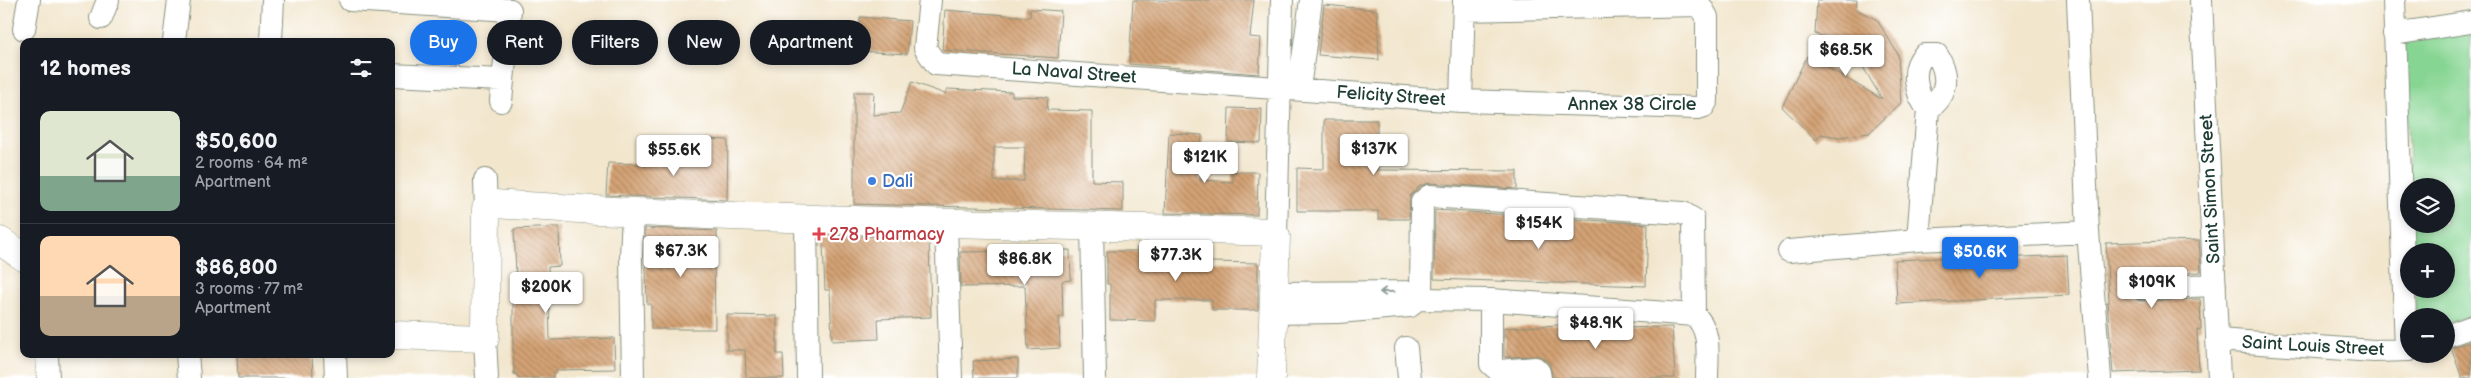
<!DOCTYPE html>
<html lang="en">
<head>
<meta charset="utf-8">
<style>
	body { margin:0; font-family:"Balsamiq Sans",sans-serif; background:#20242c; color:#f1f3f6; height:100vh; display:flex; flex-direction:column; font-size:19px; white-space:nowrap }
	* { box-sizing:border-box; margin:0 }
	p { font-size:16px; color:#9ea1a6 }
	.icon { flex:none; width:28px; height:28px; fill:none; stroke:currentColor; stroke-width:2; stroke-linecap:round; stroke-linejoin:round }
	.map { position:relative; flex:1; overflow:hidden }
	.side { position:absolute; left:20px; top:38px; width:375px; height:320px; display:flex; flex-direction:column; background:#171b24; border-radius:10px; box-shadow:0 2px 8px #0003 }
	.side>* { flex:none }
	.banner { position:absolute; left:410px; top:20px; width:475px; height:45px; display:flex; gap:10px }
	.controls { position:absolute; left:2400px; top:178px; display:grid; gap:10px }
	.controls a { display:grid; place-items:center; width:55px; height:55px; border-radius:50%; background:#171b24; box-shadow:0 2px 8px #0003; font-size:25px }
	.price { position:absolute; translate:-50% -42px; padding:0 11px; border-radius:5px; background:#fff; color:#222; font-size:16px; line-height:32px; filter:drop-shadow(0 1px 2px #0008) }
	.price::after { content:''; position:absolute; left:50%; top:30px; width:15px; height:11px; margin-left:-8px; background:inherit; clip-path:polygon(0 0,100% 0,50% 100%) }
	.price.active { background:#1a73e8; color:#fff }
	ul { padding:0; list-style:none }
	li { display:flex; align-items:center; gap:15px; height:125px; padding:0 20px }
	li+li { border-top:1px solid #363941 }
	li span { display:grid; place-items:center; flex:none; width:140px; height:100px; border-radius:10px; color:#555 }
	li>.icon { margin-inline-start:auto }
	span .icon { width:60px; height:60px; fill:#fffc; stroke-width:1 }
	li b { font-size:21px }
	h2 { display:flex; justify-content:space-between; align-items:center; height:60px; padding:0 20px; font-size:21px }
	.tag { padding:0 18px; border-radius:22px; background:#171b24; box-shadow:0 2px 8px #0003; font-size:18px; line-height:45px }
	.tag.active { background:#1a73e8; color:#fff }
	.map>svg:first-child { display:block }
</style>
</head>
<body>
<div class="map">
<svg width="2471" height="378" viewBox="0 0 2471 378">
	<defs>
		<pattern id="building-back-hatch" width="6" height="6" patternUnits="userSpaceOnUse" patternTransform="scale(1.25)"><rect width="6" height="6" fill="#d4a274"/><path d="M-1 5l2 2M0 0l6 6M5-1l2 2" fill="none" stroke="#ab8560"/></pattern>
	</defs>
	<rect width="100%" height="100%" fill="#fff"/>
	<filter id="ink" filterUnits="userSpaceOnUse"><feTurbulence type="fractalNoise" baseFrequency=".02" numOctaves="2"/><feDisplacementMap in="SourceGraphic" scale="10" xChannelSelector="R" yChannelSelector="G"/><feConvolveMatrix kernelMatrix="1 2 1 2 8 2 1 2 1" color-interpolation-filters="sRGB"/></filter>
	<filter id="wash" filterUnits="userSpaceOnUse"><feTurbulence type="fractalNoise" baseFrequency=".0096" numOctaves="4" result="noise"/><feDisplacementMap in="SourceGraphic" scale="20" xChannelSelector="R" yChannelSelector="G"/><feGaussianBlur stdDeviation="1.12" result="paint"/><feColorMatrix in="noise" values="0 0 0 0 0 0 0 0 0 0 0 0 0 0 0 0 0 1.4 0 .05"/><feComposite in="paint" operator="in"/></filter>
	<g filter="url(#wash)">
		<rect width="100%" height="100%" fill="#f2e6cd"/>
		<path fill="#87d593" stroke="#538964" d="M2471,31V315L2446,324V316H2416L2415,289H2446V251H2413L2412,224H2446V186H2410L2403,42Z"/>
		<g id="blocks">
			<path fill="url(#building-back-hatch)" fill-rule="evenodd" d="M1133,0H1254L1250,37L1261,38L1259,74L1129,64Z
				M1817,0H1857L1856,9L1877,20L1898,54L1901,103L1869,133L1839,137L1821,134L1816,140L1782,107L1807,56L1882,99L1850,45L1815,34Z
				M1324,5L1377,10L1379,60L1318,55Z
				M1030,9L1061,11L1058,58L942,50L945,10L1030,17Z
				M860,17L910,21L907,54L858,51Z
				M912,82L945,94L947,89L1012,92V96L1048,97L1047,110L1092,111V181L1123,182V211L854,204V92H874L873,115L900,113ZM994,147H1025L1024,181H994Z
				M1229,108L1262,109L1261,143L1228,142Z
				M1324,120H1377V170L1517,171V189L1429,183L1420,186L1410,196L1409,219H1378V211H1297V168L1324,169Z
				M1169,133L1202,135L1200,180L1233,182V172H1258L1257,215L1165,213Z
				M706,139L728,140L727,200L606,195L608,163L667,165L668,160L705,162Z
				M1435,210L1648,224L1646,286L1434,279Z
				M559,227L560,266L548,267L550,340L614,338L615,369L556,370V373H553V378H518L517,374H514L513,343V274H516L514,229Z
				M645,228L717,231V252H714L715,329H651V304H647Z
				M819,235L929,238L931,317L878,319L879,339L832,341L830,290H825L823,245L819,246Z
				M2199,240L2201,272L2139,275L2133,277L2127,288L2129,295L2140,301L2200,299L2201,329L2197,330L2199,370L2113,373L2107,302H2109L2106,243Z
				M1137,247H1165V254H1210V262L1258,263V310H1212V300H1155V321L1110,320V284H1107V251H1137Z
				M1070,250L1071,280L1062,281L1063,317H1059L1060,348L1028,350L1025,286L961,287L960,252Z
				M2067,255L2069,295L1897,304L1895,260L1982,256V259Z
				M727,315L777,316V354H783L784,378H746L745,350H727Z
				M1613,322H1617V328L1672,327L1675,378H1553L1549,363L1540,356L1504,357V328Z
				M2471,341V378H2462L2451,348Z
				M237,354H312L313,378H238Z
				M1018,359V378H974L973,361Z"/>
		</g>
	</g>
	<g filter="url(#ink)">
		<use href="#blocks" fill-opacity="0" stroke="#889280" stroke-width="1"/>
		<g fill="none" stroke-linecap="round" stroke-linejoin="round">
			<g stroke="#889280" stroke-width="24">
				<path id="minor" d="M350,0L510,10L501,101
					M930,0L925,48L936,64L1461,101L1698,108L1704,106L1707,100V17L1700,5L1464,10
					M2078,0L2088,232L2100,378
					M2201,0L2219,378
					M2394,0L2406,350
					M101,18L108,0
					M24,29L29,0
					M2394,34L2471,22
					M174,41L179,0
					M271,41L273,0
					M391,75L502,80
					M1299,88L1311,0
					M1461,101L1464,0
					M485,180L486,209
					M633,213L631,257L633,378
					M806,220L808,378
					M946,223L951,378
					M1092,226L1095,378
					M1276,237L1282,0
					M1918,240L1928,109C1948,96 1950,75 1937,55H1924C1910,69 1916,95 1928,109
					M1789,251L1918,240L2088,232
					M2140,288L2215,285
					M1416,299L1491,300L1694,315
					M1421,299L1422,202L1429,196L1683,213L1693,219L1694,315C1712,330 1707,356 1707,378
					M1491,300V364L1499,371L1535,368L1539,372L1540,378
					M1273,313L1338,312L1410,306L1416,299L1411,292L1273,293
					M2446,336L2471,327
					M485,338L487,378
					M2218,340L2374,351L2409,350
					M1406,348L1409,378
					M47,354L48,378
					M187,354L189,378
					M335,354L336,378"/>
			</g>
			<g stroke="#889280" stroke-width="29">
				<path id="major" d="M0,241L24,257
					M391,335L485,338L486,209L495,204C753,221 1011,223 1270,232L1276,237L1271,378"/>
			</g>
			<use href="#minor" stroke="#fff" stroke-width="22"/>
			<use href="#major" stroke="#fff" stroke-width="28"/>
		</g>
		<defs><path id="oneway-shaft" d="M-6 0H5M1.5-3L5.5 0L1.5 3" fill="none" stroke-width="1.6" stroke-linecap="round" stroke-linejoin="round" transform="scale(1.25)"/></defs>
		<use stroke="#8f9e9a" href="#oneway-shaft" transform="translate(1387 292) rotate(179)"/>
	</g>
	<circle fill="#3f7fe0" stroke="#fff" stroke-width="2" cx="872" cy="181" r="5"/>
	<path fill="#e0444e" stroke="#fff" stroke-width="2" d="M816.5 226.5h5v5h5v5h-5v5h-5v-5h-5v-5h5z"/>
	<g text-anchor="middle" dominant-baseline="central" stroke-width="4.5" stroke-linejoin="round" paint-order="stroke">
		<g font-size="18" fill="#1f3d34" stroke="#fff">
			<text transform="translate(1074 73) rotate(4)">La Naval Street</text>
			<text transform="translate(1391 96) rotate(4)">Felicity Street</text>
			<text x="1632" y="104">Annex 38 Circle</text>
			<text transform="translate(2210 189) rotate(-93)">Saint Simon Street</text>
			<text transform="translate(2313 346) rotate(3)">Saint Louis Street</text>
		</g>
		<g font-size="18" fill="#366cbe" stroke="#fff" text-anchor="start">
			<text x="882" y="181">Dali</text>
		</g>
		<g font-size="18" fill="#be3a42" stroke="#fff" text-anchor="start">
			<text x="829" y="234">278 Pharmacy</text>
		</g>
	</g>
</svg>
<div class="controls">
<a><svg class="icon" aria-label="layers" viewBox="0 0 24 24"><path d="M12 4l9 5-9 5-9-5zM3 14l9 5 9-5"/></svg></a>
<a>+</a>
<a>−</a>
</div>
<b class="price" style="left:1846px;top:77px">$68.5K</b>
<b class="price" style="left:1374px;top:176px">$137K</b>
<b class="price" style="left:674px;top:177px">$55.6K</b>
<b class="price" style="left:1205px;top:184px">$121K</b>
<b class="price" style="left:1539px;top:250px">$154K</b>
<b class="price" style="left:681px;top:278px">$67.3K</b>
<b class="price active" style="left:1980px;top:279px">$50.6K</b>
<b class="price" style="left:1176px;top:282px">$77.3K</b>
<b class="price" style="left:1025px;top:286px">$86.8K</b>
<b class="price" style="left:2152px;top:309px">$109K</b>
<b class="price" style="left:546px;top:314px">$200K</b>
<b class="price" style="left:1596px;top:350px">$48.9K</b>
<div class="banner">
<a class="tag active">Buy</a>
<a class="tag">Rent</a>
<a class="tag">Filters</a>
<a class="tag">New</a>
<a class="tag">Apartment</a>
</div>
<section class="side">
<h2>12 homes<svg class="icon" aria-label="filters" viewBox="0 0 24 24"><path d="M4 7h16M4 17h16"/><circle cx="9" cy="7" r="2"/><circle cx="15" cy="17" r="2"/></svg></h2>
<ul>
<li><span style="background:linear-gradient(#dfe7d0 65%,#7fa58c 0)"><svg class="icon" aria-label="home" viewBox="0 0 24 24"><path d="M3 11l9-7 9 7M6 9v11h12V9"/></svg></span><div><b>$50,600</b><p>2 rooms · 64 m²</p><p>Apartment</p></div></li>
<li><span style="background:linear-gradient(#ffd9b3 60%,#b9a48a 0)"><svg class="icon" aria-label="home" viewBox="0 0 24 24"><path d="M3 11l9-7 9 7M6 9v11h12V9"/></svg></span><div><b>$86,800</b><p>3 rooms · 77 m²</p><p>Apartment</p></div></li>
</ul>
</section>
</div>
</body>
</html>
